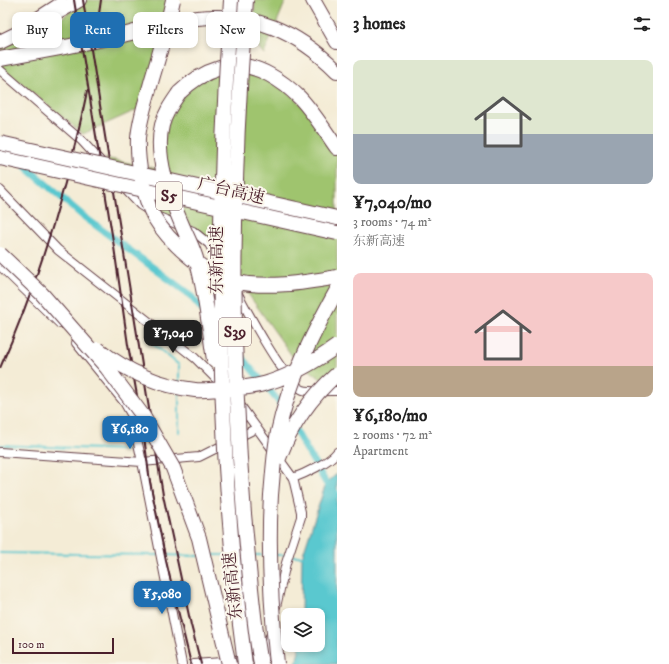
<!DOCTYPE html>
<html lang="en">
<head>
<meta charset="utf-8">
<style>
	body { margin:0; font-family:"IM FELL DW Pica","Noto Serif SC",serif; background:#f6f6f6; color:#222; height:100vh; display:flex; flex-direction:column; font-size:15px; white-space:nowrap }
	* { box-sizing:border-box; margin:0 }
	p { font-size:13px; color:#767676 }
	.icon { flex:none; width:22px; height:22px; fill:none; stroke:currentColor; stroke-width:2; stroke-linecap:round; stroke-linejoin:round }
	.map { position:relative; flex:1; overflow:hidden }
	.drawer { display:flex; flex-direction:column; background:#fff; width:332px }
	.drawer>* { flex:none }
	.guide { position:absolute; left:12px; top:12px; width:265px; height:36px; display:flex; gap:8px }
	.controls { position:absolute; left:281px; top:608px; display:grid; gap:8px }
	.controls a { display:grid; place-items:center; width:44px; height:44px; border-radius:8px; background:#fff; box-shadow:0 2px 6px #0003; font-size:20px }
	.scale { position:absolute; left:12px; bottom:10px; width:102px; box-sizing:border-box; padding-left:4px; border:2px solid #4a1f2b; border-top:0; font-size:11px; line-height:14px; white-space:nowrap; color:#4a1f2b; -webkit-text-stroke:3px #fbf7ec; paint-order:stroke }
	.price { position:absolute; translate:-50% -34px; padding:0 9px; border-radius:8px; background:#1f6fb2; color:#fff; font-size:13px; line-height:26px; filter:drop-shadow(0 1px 2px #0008) }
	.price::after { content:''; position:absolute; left:50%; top:24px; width:12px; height:9px; margin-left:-6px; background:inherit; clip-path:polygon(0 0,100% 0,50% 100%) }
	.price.current { background:#222; color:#fff }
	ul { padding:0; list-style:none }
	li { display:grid; align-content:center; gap:8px; height:212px; padding:0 16px }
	li span { display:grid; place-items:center; height:124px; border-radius:8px; color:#555 }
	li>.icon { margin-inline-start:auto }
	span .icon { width:72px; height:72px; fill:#fffc; stroke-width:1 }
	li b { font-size:17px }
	h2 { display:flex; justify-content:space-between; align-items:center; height:48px; padding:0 16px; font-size:17px }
	.pill { padding:0 14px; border-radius:8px; background:#fff; box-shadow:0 2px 6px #0003; font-size:14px; line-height:36px }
	.pill.current { background:#1f6fb2; color:#fff }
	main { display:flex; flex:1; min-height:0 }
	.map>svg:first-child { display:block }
</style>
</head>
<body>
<main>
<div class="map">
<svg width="337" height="664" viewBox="0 0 337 664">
	<rect width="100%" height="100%" fill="#fbf7ec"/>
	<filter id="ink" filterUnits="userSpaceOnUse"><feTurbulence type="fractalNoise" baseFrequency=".025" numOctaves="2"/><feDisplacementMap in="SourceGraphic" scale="8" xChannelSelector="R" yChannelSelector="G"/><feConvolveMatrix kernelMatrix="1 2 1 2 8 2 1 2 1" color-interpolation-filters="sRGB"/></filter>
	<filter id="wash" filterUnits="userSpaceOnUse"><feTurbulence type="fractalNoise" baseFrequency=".012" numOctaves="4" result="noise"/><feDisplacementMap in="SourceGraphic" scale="16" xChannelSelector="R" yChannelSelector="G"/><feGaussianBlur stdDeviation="0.9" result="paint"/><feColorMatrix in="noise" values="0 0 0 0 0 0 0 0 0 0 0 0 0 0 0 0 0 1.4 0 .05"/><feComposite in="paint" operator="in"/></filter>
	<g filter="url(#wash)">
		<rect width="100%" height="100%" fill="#f4ecd6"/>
		<path fill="#9fc46e" stroke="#74724c" d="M85,0H176L141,108L83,134L0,66V48L59,20Z
			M255,0H286L264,54L252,40Z
			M217,73L258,74L290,94L337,139V387H331L292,356L210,240L194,227L158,211L105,158L157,169L171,112L195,83Z"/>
		<path fill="#5ac8cf" stroke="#52747d" d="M337,474V664H296L300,645H318V615H301L302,557L326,483Z"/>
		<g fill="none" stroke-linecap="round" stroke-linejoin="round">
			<path stroke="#5ac8cf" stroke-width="2" d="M152,343L179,365V383
				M179,432V393
				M0,445L126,450L134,445
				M0,553L159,555
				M163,555L199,556
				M209,555H227
				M253,555H265
				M275,555H287
				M291,556H305"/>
			<path stroke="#5ac8cf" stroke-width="7" d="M26,167L83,216L189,294L205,313
				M222,333L279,402L326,483L337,495"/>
		</g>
	</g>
	<g filter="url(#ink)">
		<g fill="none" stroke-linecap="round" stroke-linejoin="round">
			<g stroke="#643e45" stroke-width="10">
				<path id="minor" d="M31,20L62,0
					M0,70L82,141L104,165
					M122,186L140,205L159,217L193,231L209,244L219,262
					M0,190L58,250L195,358L222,385
					M0,266L60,324
					M237,292C247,311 286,384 303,390C309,392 330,391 337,391
					M76,343L124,402L132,416L142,462L182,664
					M238,402L293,478L301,512V517L286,563L276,607
					M0,452L142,462L199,457L257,428
					M293,478C304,474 330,462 337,452
					M263,663L270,636
					M194,664L263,659"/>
			</g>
			<g stroke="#643e45" stroke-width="16">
				<path id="motorway" d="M313,0L337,42
					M0,42L39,23L79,0
					M0,59C41,52 82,44 123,35C147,29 172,21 197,18C253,12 297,31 337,71
					M179,93C191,81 203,73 220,68C224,67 228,65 232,65C258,64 283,81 300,98C314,113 325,131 337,148"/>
			</g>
			<use href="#minor" stroke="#fff" stroke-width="8"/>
			<use href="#motorway" stroke="#fff" stroke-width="14"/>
			<path stroke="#4a1f2b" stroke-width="2" d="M74,0L114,247L128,345L143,429L150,482L166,561L191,664
				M83,0L163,495L191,625L201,664
				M94,48L101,0
				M0,368C27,308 48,246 65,183C73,153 81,122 87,91"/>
			<g stroke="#643e45" stroke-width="16" stroke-linecap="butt">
				<path id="motorway-bridge" d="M173,0C167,26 160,53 152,79C147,98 140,117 138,138C137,160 143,197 154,217C168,241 205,275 232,281C266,289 303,283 337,277
					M231,0C215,221 215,444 245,664
					M246,0C232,171 230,344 244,514C249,564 252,615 261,664
					M179,93C172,103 165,113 162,125C154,156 170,197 182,225C187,237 194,249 197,262C206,294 209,328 214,360
					M0,143L337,218
					M0,158L337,233
					M0,254L42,294L107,368L143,416L173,468L199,538L229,664
					M98,349C126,371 159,386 195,390C205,391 215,389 225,389C241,388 256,387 270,382C295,374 316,361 337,346
					M279,458C291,426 311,397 337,374
					M277,664C271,608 268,551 271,495C273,474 274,452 278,432C289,381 312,335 337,290"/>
			</g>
			<use href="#motorway-bridge" stroke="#fff" stroke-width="14"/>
		</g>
	</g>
	<g text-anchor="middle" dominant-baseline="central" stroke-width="4" stroke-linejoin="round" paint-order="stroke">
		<g fill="#fbf7ec" stroke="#7f6065" stroke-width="1">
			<rect x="156" y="182" width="26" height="28" rx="3"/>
			<rect x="219" y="318" width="32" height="28" rx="3"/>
		</g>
		<g font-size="16" font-weight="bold" fill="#4a1f2b">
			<text x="169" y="196">S5</text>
			<text x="235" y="332">S39</text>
		</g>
		<g font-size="17" fill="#4a1f2b" stroke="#fbf7ec">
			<text transform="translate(231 191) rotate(13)">广台高速</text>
			<text transform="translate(217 260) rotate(-90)">东新高速</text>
			<text transform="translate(233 586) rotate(-96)">东新高速</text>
		</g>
	</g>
</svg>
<div class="controls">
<a><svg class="icon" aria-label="layers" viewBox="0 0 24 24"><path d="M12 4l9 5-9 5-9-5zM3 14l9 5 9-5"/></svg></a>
</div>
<div class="scale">100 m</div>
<b class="price current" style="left:173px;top:354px">¥7,040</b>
<b class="price" style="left:130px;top:450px">¥6,180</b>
<b class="price" style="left:162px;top:615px">¥5,080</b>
<div class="guide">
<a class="pill">Buy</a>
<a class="pill current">Rent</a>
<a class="pill">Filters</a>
<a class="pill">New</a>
</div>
</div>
<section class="drawer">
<h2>3 homes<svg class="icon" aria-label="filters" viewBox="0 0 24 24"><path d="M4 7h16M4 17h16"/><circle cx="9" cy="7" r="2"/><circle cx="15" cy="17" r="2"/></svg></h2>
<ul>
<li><span style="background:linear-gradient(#dfe7d0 60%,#9aa5b1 0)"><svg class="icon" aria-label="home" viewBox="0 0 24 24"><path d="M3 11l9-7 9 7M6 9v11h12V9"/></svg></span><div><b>¥7,040/mo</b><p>3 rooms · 74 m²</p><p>东新高速</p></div></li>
<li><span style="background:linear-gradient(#f6c9c9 75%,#b9a48a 0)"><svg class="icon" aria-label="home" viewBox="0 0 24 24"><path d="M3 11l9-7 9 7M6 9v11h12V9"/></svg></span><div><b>¥6,180/mo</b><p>2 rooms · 72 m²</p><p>Apartment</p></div></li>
</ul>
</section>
</main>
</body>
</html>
